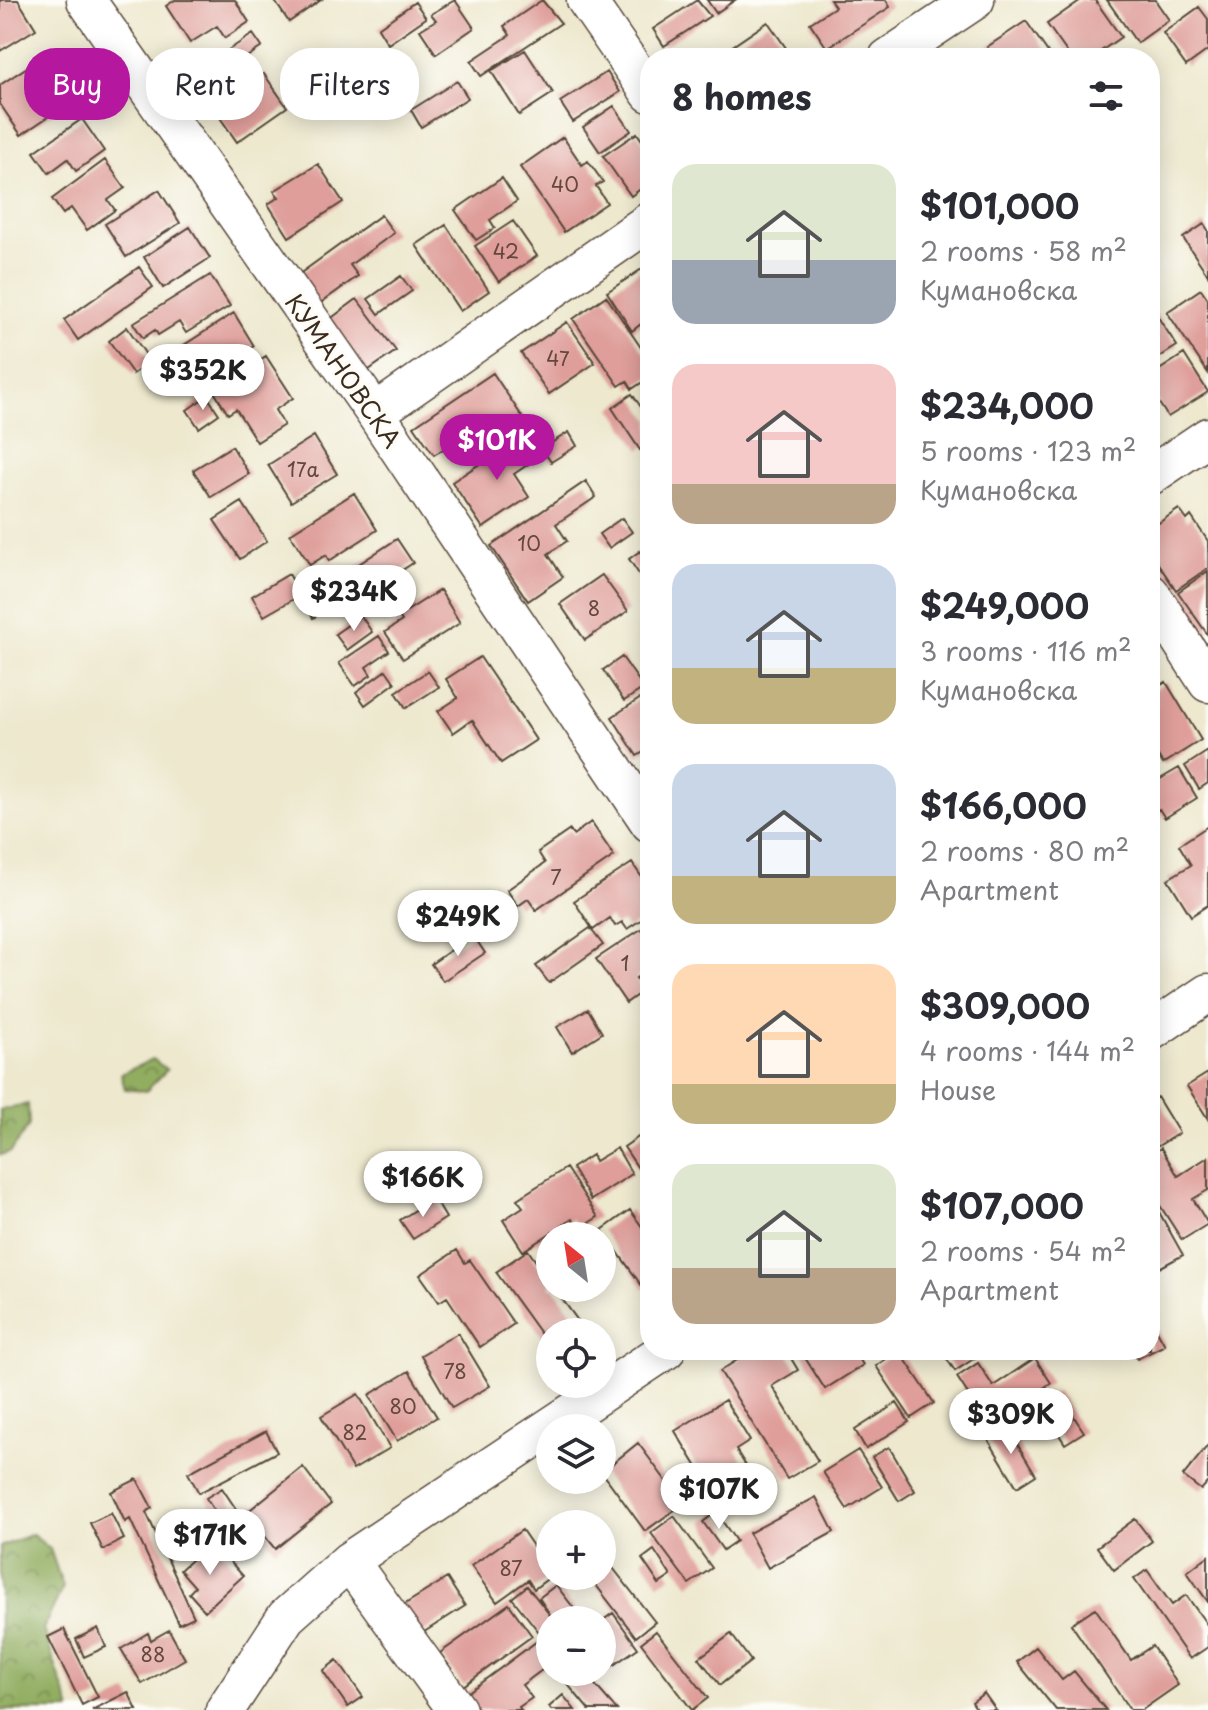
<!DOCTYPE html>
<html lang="en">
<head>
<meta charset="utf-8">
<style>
	body { margin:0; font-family:"Playpen Sans",sans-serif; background:#f7f7f7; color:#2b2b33; height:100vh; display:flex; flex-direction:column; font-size:30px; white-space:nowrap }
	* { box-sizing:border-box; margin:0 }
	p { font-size:26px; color:#7c7c81 }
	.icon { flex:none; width:44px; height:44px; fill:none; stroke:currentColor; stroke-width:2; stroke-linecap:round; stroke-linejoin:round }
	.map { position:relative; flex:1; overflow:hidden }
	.drawer { position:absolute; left:640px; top:48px; width:520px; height:1312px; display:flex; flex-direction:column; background:#fff; border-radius:32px; box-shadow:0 4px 20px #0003 }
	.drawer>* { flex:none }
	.hud { position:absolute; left:24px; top:48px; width:496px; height:72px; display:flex; gap:16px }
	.needle { width:52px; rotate:330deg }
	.buttons { position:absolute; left:536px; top:1222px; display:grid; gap:16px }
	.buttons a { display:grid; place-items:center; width:80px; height:80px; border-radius:50%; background:#fff; box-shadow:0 4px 20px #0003; font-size:40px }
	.price { position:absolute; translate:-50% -68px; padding:0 18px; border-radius:28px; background:#fff; color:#222; font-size:26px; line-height:52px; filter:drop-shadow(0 2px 4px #0008) }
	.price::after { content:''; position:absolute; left:50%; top:48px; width:24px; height:18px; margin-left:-12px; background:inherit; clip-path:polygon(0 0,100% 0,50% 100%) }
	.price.selected { background:#b5179e; color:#fff }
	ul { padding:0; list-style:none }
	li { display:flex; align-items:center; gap:24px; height:200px; padding:0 32px }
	li span { display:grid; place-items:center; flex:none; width:224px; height:160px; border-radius:24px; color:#555 }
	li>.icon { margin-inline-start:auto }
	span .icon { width:96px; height:96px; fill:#fffc; stroke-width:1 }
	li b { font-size:34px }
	h2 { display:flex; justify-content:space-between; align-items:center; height:96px; padding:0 32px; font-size:34px }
	.chip { padding:0 28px; border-radius:32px; background:#fff; box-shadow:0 4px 20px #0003; font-size:28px; line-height:72px }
	.chip.selected { background:#b5179e; color:#fff }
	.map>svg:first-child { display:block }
</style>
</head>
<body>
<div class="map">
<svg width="1208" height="1710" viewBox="0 0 1208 1710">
	<defs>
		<pattern id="forest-crowns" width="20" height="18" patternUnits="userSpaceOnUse" patternTransform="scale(2)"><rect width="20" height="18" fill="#91ad60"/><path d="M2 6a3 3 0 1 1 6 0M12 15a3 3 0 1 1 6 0" fill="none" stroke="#788d4f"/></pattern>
	</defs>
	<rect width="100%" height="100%" fill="#fdfcf7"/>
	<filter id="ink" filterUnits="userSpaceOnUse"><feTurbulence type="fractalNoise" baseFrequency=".0125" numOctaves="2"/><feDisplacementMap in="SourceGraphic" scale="16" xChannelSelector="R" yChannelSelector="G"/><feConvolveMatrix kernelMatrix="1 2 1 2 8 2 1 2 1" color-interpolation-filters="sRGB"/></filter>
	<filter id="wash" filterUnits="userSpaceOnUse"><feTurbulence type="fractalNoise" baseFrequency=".006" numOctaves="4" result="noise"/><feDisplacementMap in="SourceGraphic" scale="32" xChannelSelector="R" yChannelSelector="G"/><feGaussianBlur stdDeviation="1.8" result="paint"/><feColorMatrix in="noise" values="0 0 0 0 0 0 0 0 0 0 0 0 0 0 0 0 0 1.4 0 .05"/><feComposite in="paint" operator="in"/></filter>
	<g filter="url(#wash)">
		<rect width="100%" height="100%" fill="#ede8ce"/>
		<path fill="url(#forest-crowns)" stroke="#666c3f" stroke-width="2" d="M153,1059L167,1070L146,1091L125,1089L121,1074Z
			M28,1104L29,1125L11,1152L0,1155V1110Z
			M32,1534L50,1549L63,1587L43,1629L71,1710H0V1547Z"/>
		<g id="blocks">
			<path fill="#df9e9a" d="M0,0H18L36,29L0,51Z
				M175,0H235L249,22L225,38L217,26L190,43L166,6Z
				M274,0H321L289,22Z
				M455,0L474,28L436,54L420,30L436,20L431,14Z
				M542,0L561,23L481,76L471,61L510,35L504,26Z
				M697,0L710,16L664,46L653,29Z
				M707,0H735L716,13Z
				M830,0H886L890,7L827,48L810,23L835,7Z
				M1081,0H1095L1121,37L1091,58H1071L1047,24Z
				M1107,0H1155L1169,20L1137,43Z
				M415,2L426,18L388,44L378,28Z
				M1199,7L1208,19V50L1186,66L1163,33Z
				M1026,21L1052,58H995L987,47Z
				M768,22L793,58H715Z
				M253,34L262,47L213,79L204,66Z
				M525,50L553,93L519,115L491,71Z
				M41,58L70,102L21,135L0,104V85Z
				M607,72L620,92L573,122L560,102Z
				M264,74L287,107L237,142L214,109Z
				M457,81L468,98L421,127L411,110Z
				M614,106L631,131L600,152L583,127Z
				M82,119L104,151L76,171L68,159L49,173L34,152Z
				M637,133L650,152V182L631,196L603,156Z
				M563,137L582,165L588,161L603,182L596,186L607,203L564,232L520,167Z
				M105,160L125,188L108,200L115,210L87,230L71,208L63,214L52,199Z
				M318,164L343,202L289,237L268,204L279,197L274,191Z
				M502,178L517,201L490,220L495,228L476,240L455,210Z
				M159,190L180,223L126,257L105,224Z
				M381,215L394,233L350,265L358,276L319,304L298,275Z
				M513,221L537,256L499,282L475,246Z
				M1204,224L1208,230V275L1183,238Z
				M446,225L489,291L460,311L416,245Z
				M190,227L210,258L163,288L144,257Z
				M139,267L153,287L78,340L64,320Z
				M642,269L650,282V337L641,324L632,331L607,292Z
				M210,275L230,306L186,333L179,322L158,335L155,330L143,338L133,323Z
				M401,276L412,291L379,314L368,299Z
				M1201,289L1208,299V373L1167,312Z
				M606,296L650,361V377L632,389L627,381L619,386L573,319Z
				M357,299L396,351L366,372L329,320Z
				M1150,305L1177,346L1150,363Z
				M234,313L254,346L229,362L221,349L183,373L170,354Z
				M567,322L595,363L549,394L521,353Z
				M127,327L151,362L133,374L109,341Z
				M1184,354L1208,392L1168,417L1150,389V376Z
				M266,356L293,398L275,410L284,425L257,442L236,409L228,414L213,390Z
				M493,373L527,424L486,451L472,430L434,455L414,426Z
				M632,394L650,420V443L640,450L612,408Z
				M207,396L219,414L199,428L187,410Z
				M569,432L577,446L551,462L542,449Z
				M524,435L539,457L514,474L529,497L483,528L452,482Z
				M314,436L337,474L291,502L268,465Z
				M232,446L249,474L211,497L193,470Z
				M586,481L596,497L556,524L567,541L548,554L563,577L528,601L491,546Z
				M354,493L377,530L329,561L326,555L310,565L290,534Z
				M242,502L267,541L240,559L214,520Z
				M1179,509L1187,520L1191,516L1208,541V568L1176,590L1150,552V529Z
				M622,518L632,532L609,548L599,534Z
				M397,539L413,563L387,580L393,588L351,616L330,583Z
				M640,551L650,565V591L629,559Z
				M1208,571V635L1178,592Z
				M289,574L301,595L264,616L252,596Z
				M602,575L628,611L585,640L560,604Z
				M326,587L337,603L313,618L303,602Z
				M440,590L460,623L403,659L385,632L402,621L399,616Z
				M361,616L372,632L347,650L335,634Z
				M379,636L389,651L366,667L371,675L355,686L339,663Z
				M480,657L536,740L501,763L472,720L453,733L438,711L458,698L446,679Z
				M622,657L644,688L624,701L603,670Z
				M386,670L395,683L365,705L356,692Z
				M428,671L439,687L406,708L396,692Z
				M1166,682L1201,740L1163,764L1150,742V692Z
				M647,694L650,748L637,756L612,717Z
				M1208,751V783L1199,789L1185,766Z
				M1179,768L1197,798L1165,818L1159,809L1150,814V785Z
				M591,822L614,856L536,910L528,899L518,906L507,890L545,863L538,852L570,830L573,835Z
				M1208,826V905L1191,916L1168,879L1191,865L1179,845Z
				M632,863L650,889V914L627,929L622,922L615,926L610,918L593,930L574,901Z
				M650,923V968L636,978L644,990L626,1003L596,959Z
				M590,928L603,945L549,983L536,966Z
				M473,935L485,953L443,981L431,964Z
				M588,1009L602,1033L572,1052L557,1027Z
				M1208,1073V1119L1187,1086Z
				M1157,1097L1179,1133L1150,1151V1101Z
				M650,1129V1164L640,1171L624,1147Z
				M617,1148L632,1174L591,1200L572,1168L592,1155L595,1161Z
				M1161,1148L1178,1176L1208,1157V1190L1193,1199L1208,1224L1182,1240L1150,1190V1155Z
				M566,1168L598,1217L579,1229L572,1219L523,1251L503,1220L523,1207L517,1199Z
				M434,1198L446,1218L413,1239L400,1220Z
				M630,1210L650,1238V1285L644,1289L602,1230Z
				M1159,1212L1183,1255L1150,1273V1217Z
				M457,1250L465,1263L470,1260L514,1324L480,1347L447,1297L439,1302L420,1275Z
				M528,1250L550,1282V1288H554L584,1329L550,1332V1347L496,1272Z
				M1150,1318L1165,1345L1137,1359L1132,1350H1150Z
				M458,1333L490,1386L452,1408L421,1355Z
				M753,1350H786L798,1370L772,1386L818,1461L787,1479L720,1371Z
				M800,1350H854L863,1365L825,1389Z
				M899,1350L934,1403L911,1418L876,1366Z
				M941,1350H974L978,1356L955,1371Z
				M1035,1358L1051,1383L988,1425L957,1377L978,1363L993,1386Z
				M409,1371L437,1417L397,1441L369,1395Z
				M1057,1391L1084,1432L1065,1444L1054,1427L1045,1433L1029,1409Z
				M358,1394L390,1448L353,1470L321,1416Z
				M725,1400L750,1441L736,1450L755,1480L719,1503L675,1431Z
				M897,1403L909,1422L866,1449L855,1430Z
				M1005,1424L1036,1475L1017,1487L986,1436Z
				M266,1431L277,1452L199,1493L188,1473Z
				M638,1443L683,1504L645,1531L602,1472Z
				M1208,1445V1482L1201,1490L1183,1476Z
				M889,1447L915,1491L899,1501L872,1457Z
				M858,1450L882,1487L847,1509L823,1472Z
				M303,1467L331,1504L275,1549L246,1513Z
				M137,1479L152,1508L146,1512L194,1617L179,1624L130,1519L125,1522L111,1492Z
				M222,1488L236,1509L220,1520L206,1498Z
				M816,1497L834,1532L768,1568L749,1533Z
				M716,1512L736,1541L723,1550L703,1522Z
				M111,1513L124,1539L103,1550L90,1523Z
				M674,1516L712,1568L689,1584L651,1533Z
				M1135,1519L1152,1541L1114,1570L1097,1547Z
				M522,1530L550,1571V1577L534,1589L528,1580L497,1602L471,1566Z
				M602,1533L613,1547L603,1555L655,1622L636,1637L589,1576H602Z
				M203,1549L210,1557L219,1549L243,1576L205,1611L189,1593L195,1587L180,1570Z
				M654,1550L671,1576L659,1584L642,1559Z
				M1208,1556V1602L1187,1572Z
				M1147,1570L1172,1605L1186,1595L1208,1626V1647L1190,1659L1134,1579Z
				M447,1578L465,1606L421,1634L402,1606Z
				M556,1585L583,1620H550V1646L512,1598L527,1586L553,1619L539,1598Z
				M509,1604L532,1636L463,1686L440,1653Z
				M1095,1608L1131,1660L1152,1646L1178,1685L1142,1710H1130L1071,1624Z
				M613,1613L638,1648L598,1676L595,1672H602V1621Z
				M98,1628L106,1647L84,1657L76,1639Z
				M64,1629L98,1697L82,1705L48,1637Z
				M169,1630L185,1659L142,1684L121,1649L148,1633L151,1640Z
				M656,1631L708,1698L692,1710L641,1643Z
				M731,1634L751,1661L720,1685L699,1658Z
				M540,1639L550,1652V1664L522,1685L532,1698L519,1707L521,1710H479L467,1693Z
				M1036,1647L1062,1680L1074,1671L1106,1710H1056L1017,1662Z
				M337,1660L363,1697L348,1707L323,1671Z
				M574,1672H584L617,1710H589L564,1680Z
				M128,1692L137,1710H92Z
				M984,1693L996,1710H977L972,1702Z
				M563,1695L575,1710H551L549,1707Z"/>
		</g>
	</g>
	<g filter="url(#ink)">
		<use href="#blocks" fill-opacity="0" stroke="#564638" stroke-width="2"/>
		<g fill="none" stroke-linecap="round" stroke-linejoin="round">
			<g stroke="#564638" stroke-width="41">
				<path id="minor" d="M86,0L375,413L650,823
					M586,0L650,93
					M888,58L975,0
					M375,413L650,221
					M1150,476L1208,437
					M1150,593L1208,683
					M1150,1032L1208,993
					M349,1561L457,1710
					M225,1710L286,1617L349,1561L666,1350"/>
			</g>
			<use href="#minor" stroke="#fff" stroke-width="38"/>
		</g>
	</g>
	<g text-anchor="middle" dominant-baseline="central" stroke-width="7" stroke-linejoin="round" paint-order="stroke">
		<g font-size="20" fill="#64473d">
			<text x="565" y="184">40</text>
			<text x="506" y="251">42</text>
			<text x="558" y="358">47</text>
			<text x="303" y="469">17a</text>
			<text x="529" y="543">10</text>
			<text x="594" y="608">8</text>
			<text x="556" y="877">7</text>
			<text x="625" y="963">1</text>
			<text x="455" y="1371">78</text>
			<text x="403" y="1406">80</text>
			<text x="355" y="1432">82</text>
			<text x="511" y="1568">87</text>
			<text x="153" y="1654">88</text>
		</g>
		<g font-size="24" fill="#3b2a1e" stroke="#fdfcf7">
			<text transform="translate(344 370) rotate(55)">КУМАНОВСКА</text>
		</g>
	</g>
</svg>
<div class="buttons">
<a><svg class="needle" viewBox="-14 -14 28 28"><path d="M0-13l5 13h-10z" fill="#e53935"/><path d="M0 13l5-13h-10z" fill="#7c7c81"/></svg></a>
<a><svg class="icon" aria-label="locate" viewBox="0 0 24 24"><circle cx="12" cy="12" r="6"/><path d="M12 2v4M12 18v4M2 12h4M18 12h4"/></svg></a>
<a><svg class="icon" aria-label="layers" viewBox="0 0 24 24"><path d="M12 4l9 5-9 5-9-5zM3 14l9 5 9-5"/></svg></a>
<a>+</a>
<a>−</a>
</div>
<b class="price" style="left:203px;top:412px">$352K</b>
<b class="price selected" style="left:497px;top:482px">$101K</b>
<b class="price" style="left:354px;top:633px">$234K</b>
<b class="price" style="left:458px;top:958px">$249K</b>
<b class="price" style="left:423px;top:1219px">$166K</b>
<b class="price" style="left:1011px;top:1456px">$309K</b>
<b class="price" style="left:719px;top:1531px">$107K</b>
<b class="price" style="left:210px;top:1577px">$171K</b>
<div class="hud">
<a class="chip selected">Buy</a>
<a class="chip">Rent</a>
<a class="chip">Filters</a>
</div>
<section class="drawer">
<h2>8 homes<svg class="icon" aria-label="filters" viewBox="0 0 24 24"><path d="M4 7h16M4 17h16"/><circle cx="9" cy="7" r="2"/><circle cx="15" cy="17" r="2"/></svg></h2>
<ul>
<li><span style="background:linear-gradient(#dfe7d0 60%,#9aa5b1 0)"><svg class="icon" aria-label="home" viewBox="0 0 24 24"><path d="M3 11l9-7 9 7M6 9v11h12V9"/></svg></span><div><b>$101,000</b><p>2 rooms · 58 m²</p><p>Кумановска</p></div></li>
<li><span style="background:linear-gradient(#f6c9c9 75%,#b9a48a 0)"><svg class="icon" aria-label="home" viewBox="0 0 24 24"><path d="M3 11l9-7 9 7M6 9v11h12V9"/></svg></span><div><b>$234,000</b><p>5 rooms · 123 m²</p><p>Кумановска</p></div></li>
<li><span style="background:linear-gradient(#c9d6e8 65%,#c2b280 0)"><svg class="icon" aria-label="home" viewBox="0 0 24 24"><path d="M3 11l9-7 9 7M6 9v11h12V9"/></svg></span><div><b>$249,000</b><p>3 rooms · 116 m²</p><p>Кумановска</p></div></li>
<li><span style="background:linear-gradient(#c9d6e8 70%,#c2b280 0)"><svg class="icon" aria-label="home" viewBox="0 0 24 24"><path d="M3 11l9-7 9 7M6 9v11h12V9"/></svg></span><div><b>$166,000</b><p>2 rooms · 80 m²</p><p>Apartment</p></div></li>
<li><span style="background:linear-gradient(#ffd9b3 75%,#c2b280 0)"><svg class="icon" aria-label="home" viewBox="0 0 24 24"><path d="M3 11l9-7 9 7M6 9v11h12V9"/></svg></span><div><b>$309,000</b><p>4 rooms · 144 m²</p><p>House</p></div></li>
<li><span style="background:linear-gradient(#dfe7d0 65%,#b9a48a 0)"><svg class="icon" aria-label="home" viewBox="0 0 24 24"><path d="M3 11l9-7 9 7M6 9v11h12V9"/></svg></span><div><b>$107,000</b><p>2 rooms · 54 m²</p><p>Apartment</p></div></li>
</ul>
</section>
</div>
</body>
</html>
